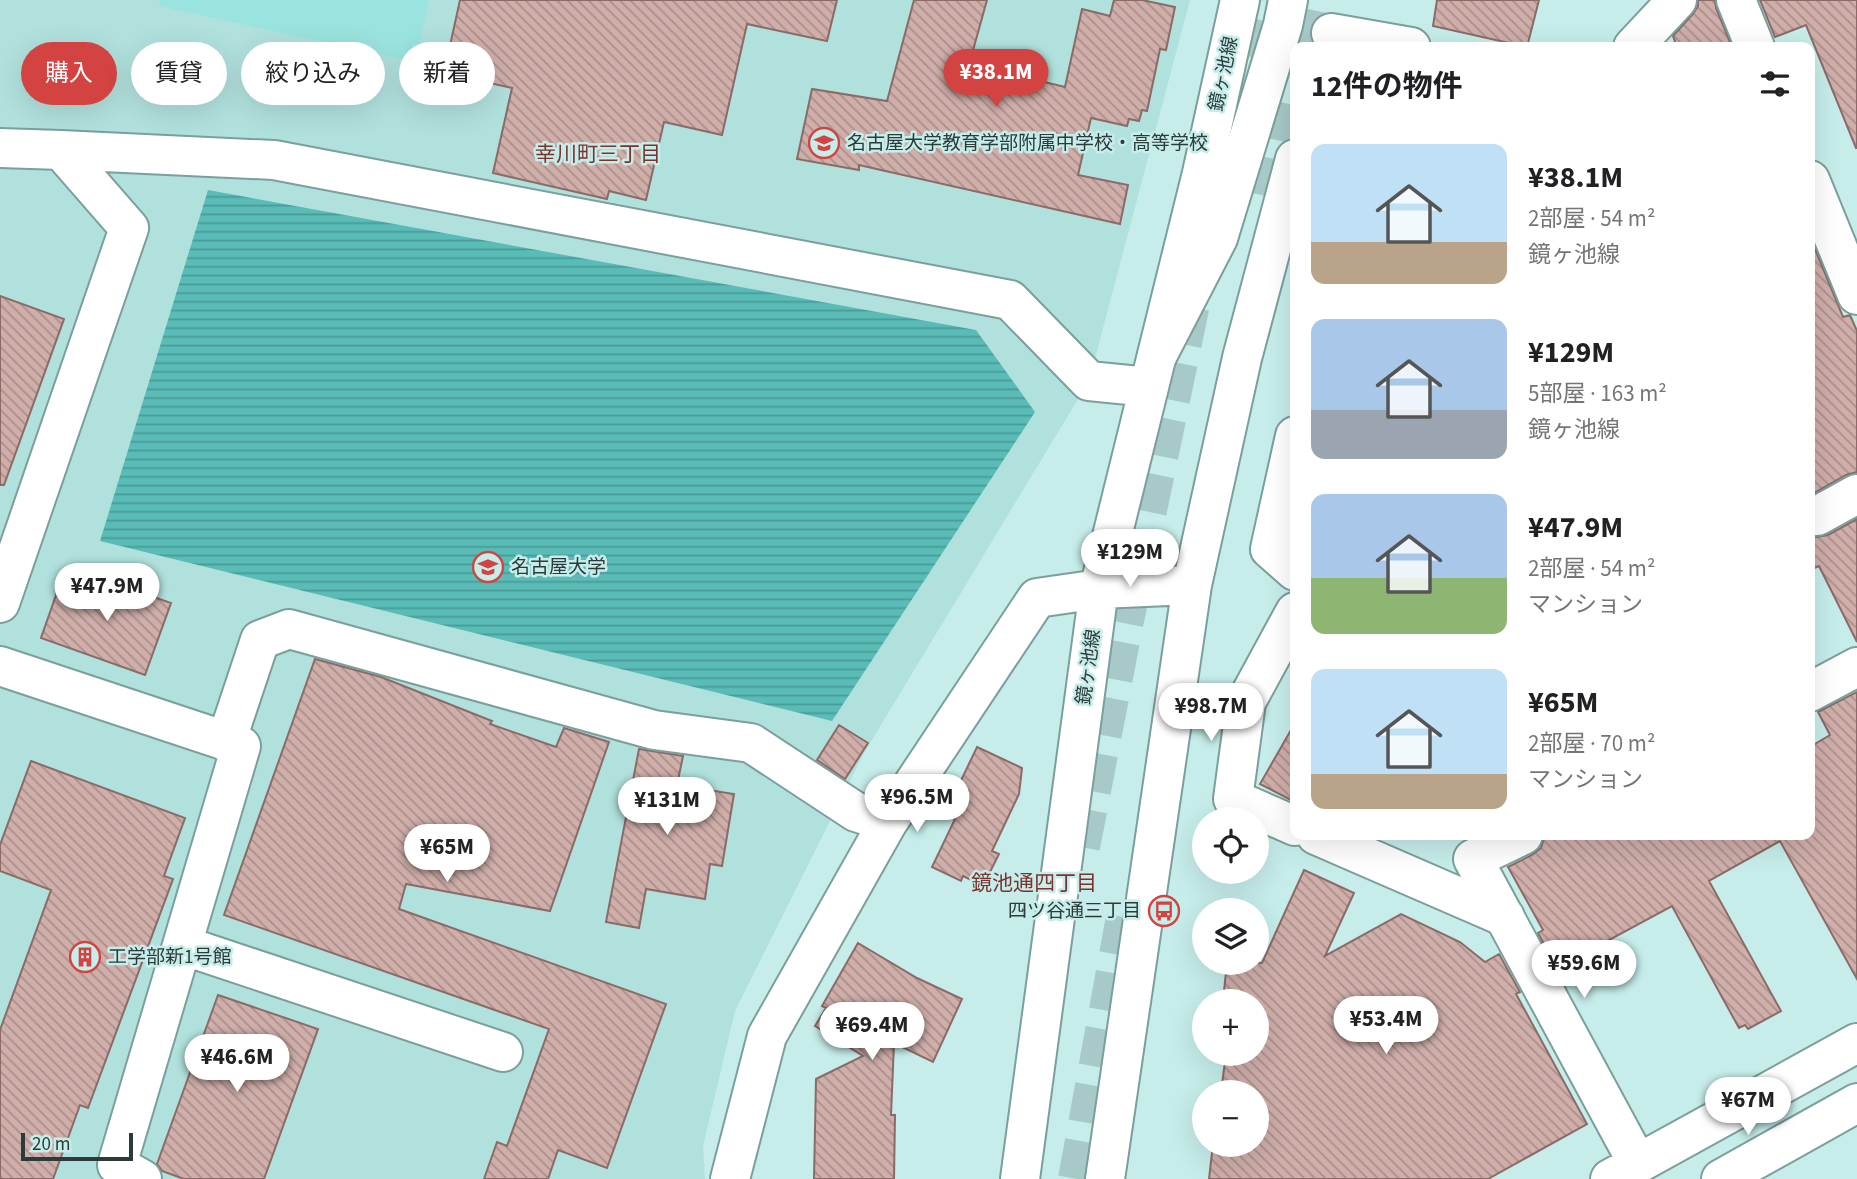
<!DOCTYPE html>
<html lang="ja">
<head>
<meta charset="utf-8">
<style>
	body { margin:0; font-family:"Source Sans 3","Noto Sans JP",sans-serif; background:#f2f2f2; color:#202124; height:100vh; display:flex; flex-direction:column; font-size:26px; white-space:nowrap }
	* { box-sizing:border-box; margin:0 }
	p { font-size:23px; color:#757577 }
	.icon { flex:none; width:38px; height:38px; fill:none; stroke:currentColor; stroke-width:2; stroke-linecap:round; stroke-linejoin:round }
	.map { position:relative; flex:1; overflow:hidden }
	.sheet { position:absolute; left:1290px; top:42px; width:525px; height:798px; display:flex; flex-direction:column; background:#fff; border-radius:14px; box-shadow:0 7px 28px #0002 }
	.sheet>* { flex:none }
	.guide { position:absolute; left:21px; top:42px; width:665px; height:63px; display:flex; gap:14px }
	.controls { position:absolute; left:1192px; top:807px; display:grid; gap:14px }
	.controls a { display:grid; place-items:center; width:77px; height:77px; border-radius:50%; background:#fff; box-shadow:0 7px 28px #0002; font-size:35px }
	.scale { position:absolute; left:21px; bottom:18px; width:112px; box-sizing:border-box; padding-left:7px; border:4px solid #2b3b3a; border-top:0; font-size:19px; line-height:24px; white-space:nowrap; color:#2b3b3a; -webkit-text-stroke:5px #c6edea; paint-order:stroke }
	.price { position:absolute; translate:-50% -60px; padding:0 16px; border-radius:24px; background:#fff; color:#222; font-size:23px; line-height:46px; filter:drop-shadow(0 2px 4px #0008) }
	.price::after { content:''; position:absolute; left:50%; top:42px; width:21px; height:16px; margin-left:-10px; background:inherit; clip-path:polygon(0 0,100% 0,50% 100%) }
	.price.selected { background:#d24341; color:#fff }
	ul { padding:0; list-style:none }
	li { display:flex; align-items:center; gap:21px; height:175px; padding:0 21px }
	li span { display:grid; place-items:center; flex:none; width:196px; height:140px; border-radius:14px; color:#555 }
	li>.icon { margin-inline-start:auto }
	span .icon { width:84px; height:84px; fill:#fffc; stroke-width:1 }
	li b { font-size:30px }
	h2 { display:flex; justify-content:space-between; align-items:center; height:84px; padding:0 21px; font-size:30px }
	.pill { padding:0 24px; border-radius:32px; background:#fff; box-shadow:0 7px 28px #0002; font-size:24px; line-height:63px }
	.pill.selected { background:#d24341; color:#fff }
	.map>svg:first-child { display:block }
</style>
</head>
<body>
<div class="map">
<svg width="1857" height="1179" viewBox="0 0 1857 1179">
	<defs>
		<pattern id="water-rules" width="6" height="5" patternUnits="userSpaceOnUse" patternTransform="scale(1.75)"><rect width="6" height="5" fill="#5abcb7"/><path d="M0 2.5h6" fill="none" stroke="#4b9a96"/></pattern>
		<pattern id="building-back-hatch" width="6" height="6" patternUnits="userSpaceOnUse" patternTransform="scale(1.75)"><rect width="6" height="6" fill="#d0aeaa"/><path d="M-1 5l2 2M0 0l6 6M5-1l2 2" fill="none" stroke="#a98f8b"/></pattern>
	</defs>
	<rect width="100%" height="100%" fill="#c6edea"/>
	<path fill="#b1e1dd" d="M0,0H1190L1089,381L864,753L735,1011L703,1146L705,1179H0Z"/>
	<path fill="#9be3de" d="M160,0H429L416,62L159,6Z"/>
	<path fill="url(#water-rules)" d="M208,190L976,330L1035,412L832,721L100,541Z"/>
	<path fill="url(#building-back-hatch)" stroke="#8a6b67" stroke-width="2" d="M460,0H837L827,41L747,24L722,135L664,122L646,200L609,191L607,199L493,173L512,88L444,73Z
		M914,0H987L972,54L1002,61L1000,71L1065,87L1082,9L1110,16L1114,0H1142L1175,7L1166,50L1160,49L1147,111L1142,110L1139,121L1129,119L1127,126L1091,118L1078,175L1128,185L1120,224L859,165V170L797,159L812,89L887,101Z
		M1437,0H1539L1527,47L1433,26Z
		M1698,0H1715L1716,8L1732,47H1677L1673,36L1693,14L1698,6Z
		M1760,0H1857V148H1856L1806,25L1775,37Z
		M1810,237L1843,317L1850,315L1857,331V472L1846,475L1814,493L1810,482Z
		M0,296L64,319L4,485H0Z
		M1857,519V642L1819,566L1810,570V538L1828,535Z
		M95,576L171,603L145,675L41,638L62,578L90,588Z
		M315,659L381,677L492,721L490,724L556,747L564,728L609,742L550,911L406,884L399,909L666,1004L607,1168L558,1150L548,1179H484L497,1142L507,1146L549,1029L224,915Z
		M1857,692V979L1780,841L1709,881L1781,1011L1748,1029L1745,1025L1739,1028L1672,906L1607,941V943L1558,970L1538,933L1543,930L1508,867L1532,855L1541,848L1545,835H1810V747L1830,735L1818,712Z
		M1295,723V802L1260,784Z
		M839,725L868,743L845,779L817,760Z
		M977,747L1022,768L1019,794L992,851L999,854L983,886L963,876L961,881L932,867L955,819L945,814Z
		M639,749L683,756L677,785L734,794L722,866L710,864L705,899L646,889L639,928L606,922Z
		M31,761L185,818L164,876L173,879L88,1108L80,1105L53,1179H0V1030L51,890L0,871V845Z
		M1304,870L1354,893L1325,956L1401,914L1460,942L1485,962L1499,954L1520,992L1516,994L1587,1124L1488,1179H1209L1213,1144H1256V1092H1221L1226,1054H1256V1001H1223L1227,962L1262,963Z
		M858,943L917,978L962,999L933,1062L894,1043L891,1115H895L894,1179H814L816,1079L863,1056L815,1026L826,1008L822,1006Z
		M218,995L318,1029L264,1179H184L162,1171L157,1164Z"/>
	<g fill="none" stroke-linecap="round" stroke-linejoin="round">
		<path stroke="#a7c9c7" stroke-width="38" stroke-dasharray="38 19" stroke-linecap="butt" d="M1304,47L1314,0
			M1247,56L1260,0
			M1270,197L1295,86
			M1081,847L1124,625L1192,299
			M1077,1179L1128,901"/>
		<g stroke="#7a9f9c" stroke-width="42">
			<path id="minor" d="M1736,0L1755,47
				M1331,33L1411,47
				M1633,47L1677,0
				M0,148L61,150L129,228L0,603
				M61,150L274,160L1010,300L1089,381L1149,387
				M1810,180L1857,295
				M1295,436L1270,549L1295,571
				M1810,516H1817L1857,494
				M1295,612L1246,702L1233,799L1295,826
				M0,666L241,746L117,1165L142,1179
				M1810,692L1857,667
				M226,742L260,640L289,629L654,730L751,743L856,812L888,822
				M1316,835L1505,917
				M1523,835L1473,859L1638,1164
				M182,945L503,1052
				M730,1179L767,1036L888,822L1037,598L1099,589L1192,585
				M1020,1179L1099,589L1202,173L1240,0
				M1105,1179L1192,585L1242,358L1295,159
				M1610,1179L1857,1043
				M1721,1179L1857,1103"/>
		</g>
		<g stroke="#7a9f9c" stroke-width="42">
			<path id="highway" d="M1157,356L1218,238L1283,25L1288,0"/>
		</g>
		<use href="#minor" stroke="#fff" stroke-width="38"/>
		<use href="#highway" stroke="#fff" stroke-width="38"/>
	</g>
	<defs>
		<g id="school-ring" transform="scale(1.575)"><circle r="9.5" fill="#c6edea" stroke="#d24341" stroke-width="1.5"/><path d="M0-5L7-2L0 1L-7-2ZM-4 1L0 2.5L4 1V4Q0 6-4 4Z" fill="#d24341"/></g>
		<g id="university-ring" transform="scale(1.575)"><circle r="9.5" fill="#c6edea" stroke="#d24341" stroke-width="1.5"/><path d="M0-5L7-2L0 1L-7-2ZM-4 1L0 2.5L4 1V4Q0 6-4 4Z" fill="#d24341"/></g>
		<g id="bus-ring" transform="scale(1.575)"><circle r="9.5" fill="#c6edea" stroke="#d24341" stroke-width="1.5"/><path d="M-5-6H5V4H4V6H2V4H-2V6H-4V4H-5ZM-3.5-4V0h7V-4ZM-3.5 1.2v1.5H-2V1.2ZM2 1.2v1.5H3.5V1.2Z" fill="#d24341"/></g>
		<g id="building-ring" transform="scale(1.575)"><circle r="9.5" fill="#c6edea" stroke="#d24341" stroke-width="1.5"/><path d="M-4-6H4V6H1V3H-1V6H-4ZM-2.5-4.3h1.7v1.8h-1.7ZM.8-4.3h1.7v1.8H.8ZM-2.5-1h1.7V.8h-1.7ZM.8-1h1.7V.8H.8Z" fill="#d24341"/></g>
	</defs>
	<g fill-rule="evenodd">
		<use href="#school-ring" x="824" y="143"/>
		<use href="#university-ring" x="488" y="567"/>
		<use href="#bus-ring" x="1164" y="911"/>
		<use href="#building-ring" x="85" y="957"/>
	</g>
	<g text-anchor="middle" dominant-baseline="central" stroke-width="5" stroke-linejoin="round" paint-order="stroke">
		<g font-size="19" fill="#2b3b3a" stroke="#c6edea">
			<text transform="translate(1224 74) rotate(-78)">鏡ヶ池線</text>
			<text transform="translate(1089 667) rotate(-82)">鏡ヶ池線</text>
		</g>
		<g font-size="19" fill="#2b3b3a" stroke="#c6edea" text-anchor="start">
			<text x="847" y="143">名古屋大学教育学部附属中学校・高等学校</text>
			<text x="511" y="567">名古屋大学</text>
			<text x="1141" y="911" text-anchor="end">四ツ谷通三丁目</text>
			<text x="108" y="957">工学部新1号館</text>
		</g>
		<g font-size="21" fill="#7a332f" stroke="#c6edea">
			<text x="598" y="154">幸川町三丁目</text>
			<text x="1034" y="883">鏡池通四丁目</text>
		</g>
	</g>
</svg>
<div class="controls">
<a><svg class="icon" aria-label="locate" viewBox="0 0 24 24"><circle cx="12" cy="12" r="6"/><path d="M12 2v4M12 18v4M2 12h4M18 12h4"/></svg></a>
<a><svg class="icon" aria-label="layers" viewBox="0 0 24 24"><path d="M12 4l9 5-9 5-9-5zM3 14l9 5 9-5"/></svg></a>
<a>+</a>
<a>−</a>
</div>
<div class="scale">20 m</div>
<b class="price selected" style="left:996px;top:109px">¥38.1M</b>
<b class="price" style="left:1130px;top:589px">¥129M</b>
<b class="price" style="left:107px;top:623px">¥47.9M</b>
<b class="price" style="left:1211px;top:743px">¥98.7M</b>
<b class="price" style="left:917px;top:834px">¥96.5M</b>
<b class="price" style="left:667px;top:837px">¥131M</b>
<b class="price" style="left:447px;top:884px">¥65M</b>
<b class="price" style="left:1584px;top:1000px">¥59.6M</b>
<b class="price" style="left:1386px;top:1056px">¥53.4M</b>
<b class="price" style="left:872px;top:1062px">¥69.4M</b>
<b class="price" style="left:237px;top:1094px">¥46.6M</b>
<b class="price" style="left:1748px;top:1137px">¥67M</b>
<div class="guide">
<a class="pill selected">購入</a>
<a class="pill">賃貸</a>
<a class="pill">絞り込み</a>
<a class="pill">新着</a>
</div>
<section class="sheet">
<h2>12件の物件<svg class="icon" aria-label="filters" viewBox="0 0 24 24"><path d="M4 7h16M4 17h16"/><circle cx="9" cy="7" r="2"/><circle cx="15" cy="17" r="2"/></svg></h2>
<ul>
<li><span style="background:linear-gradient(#bfe0f5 70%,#b9a48a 0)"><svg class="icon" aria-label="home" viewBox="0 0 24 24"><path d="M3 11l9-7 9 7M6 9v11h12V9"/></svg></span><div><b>¥38.1M</b><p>2部屋 · 54 m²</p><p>鏡ヶ池線</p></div></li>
<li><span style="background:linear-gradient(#a9c7e8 65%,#9aa5b1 0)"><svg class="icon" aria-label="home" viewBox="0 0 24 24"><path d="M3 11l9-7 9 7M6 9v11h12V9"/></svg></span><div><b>¥129M</b><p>5部屋 · 163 m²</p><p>鏡ヶ池線</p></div></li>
<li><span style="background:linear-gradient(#a9c7e8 60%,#8fb573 0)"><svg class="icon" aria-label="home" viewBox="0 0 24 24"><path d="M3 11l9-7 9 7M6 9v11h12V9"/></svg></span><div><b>¥47.9M</b><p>2部屋 · 54 m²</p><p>マンション</p></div></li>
<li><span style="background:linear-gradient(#bfe0f5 75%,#b9a48a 0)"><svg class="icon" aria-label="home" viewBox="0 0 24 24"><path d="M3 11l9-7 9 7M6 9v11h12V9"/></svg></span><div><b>¥65M</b><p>2部屋 · 70 m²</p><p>マンション</p></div></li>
</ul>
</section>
</div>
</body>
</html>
